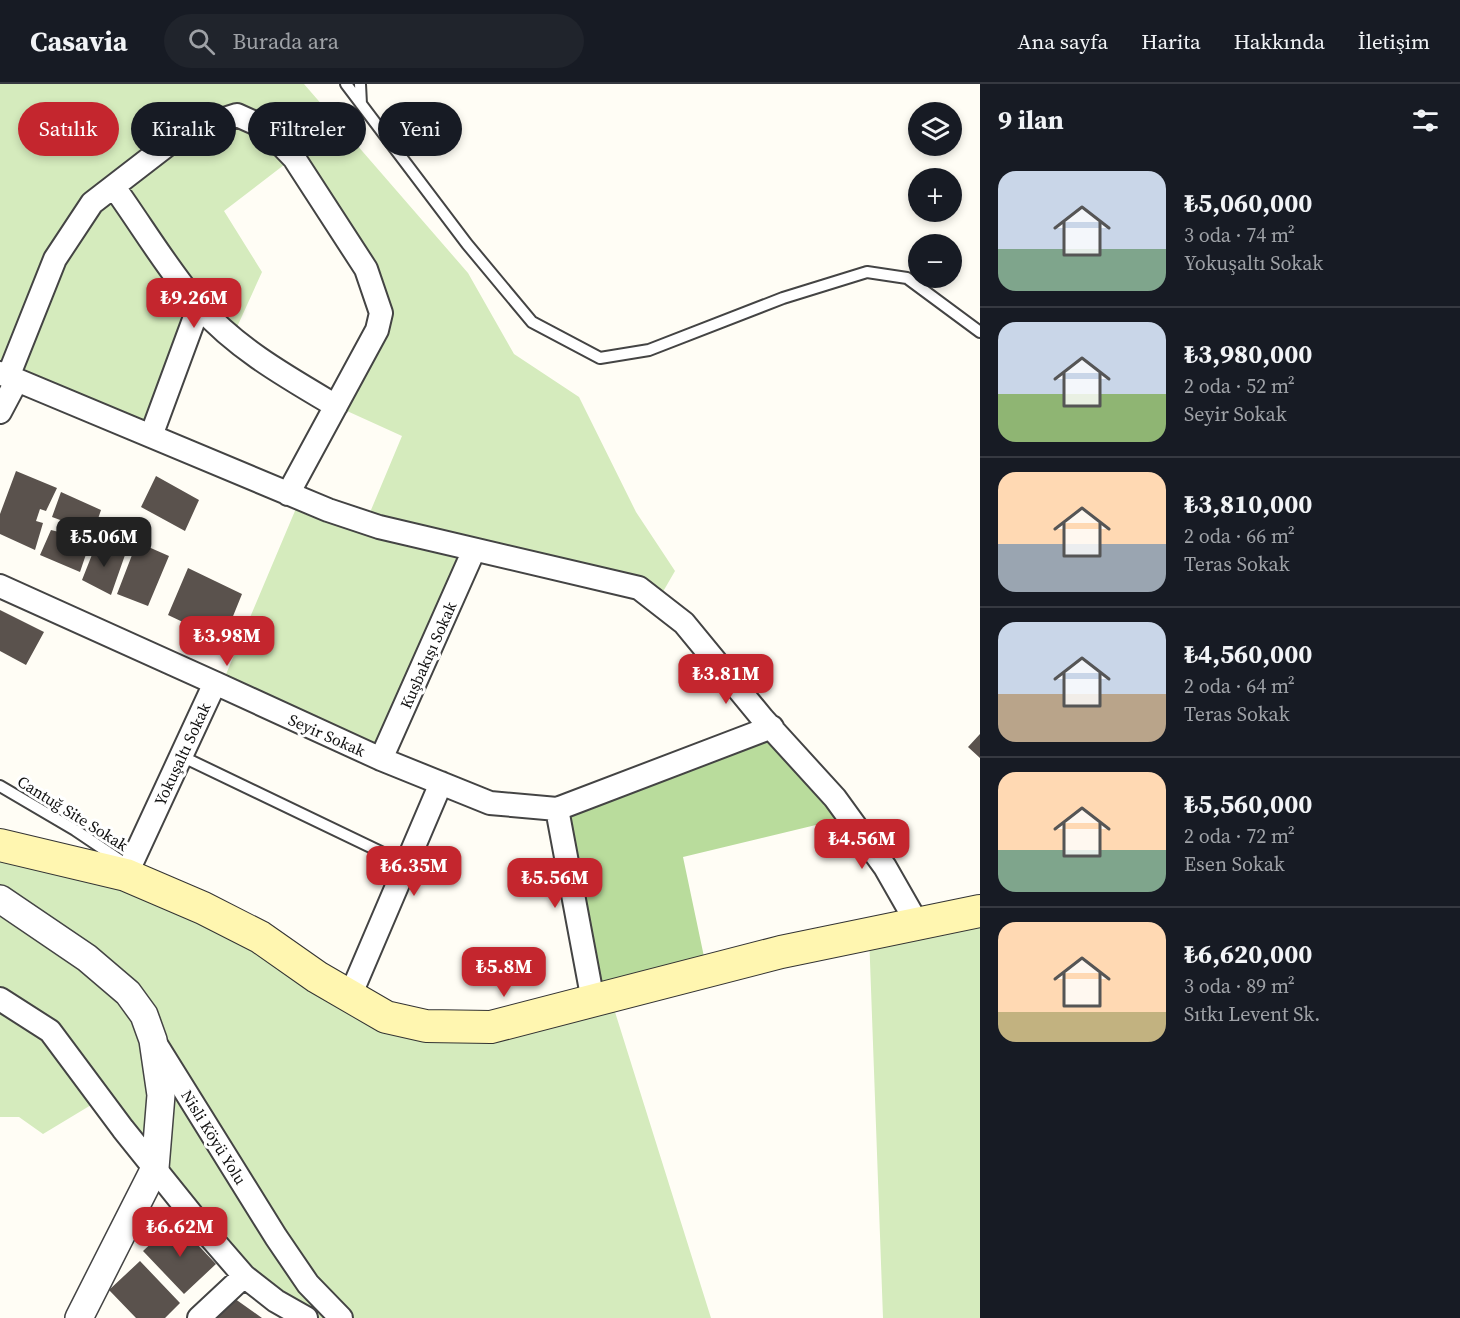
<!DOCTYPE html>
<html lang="tr">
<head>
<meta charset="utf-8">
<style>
	body { margin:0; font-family:"Source Serif 4",serif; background:#20242c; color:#f1f3f6; height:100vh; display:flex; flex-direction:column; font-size:22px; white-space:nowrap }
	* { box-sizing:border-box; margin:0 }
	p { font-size:20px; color:#9ea1a6 }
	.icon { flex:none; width:33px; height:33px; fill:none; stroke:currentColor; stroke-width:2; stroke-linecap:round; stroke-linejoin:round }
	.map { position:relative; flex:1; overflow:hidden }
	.details { display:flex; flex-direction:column; background:#171b24; width:480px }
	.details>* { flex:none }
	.top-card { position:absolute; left:18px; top:18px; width:570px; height:54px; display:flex; gap:12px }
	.buttons { position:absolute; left:908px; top:18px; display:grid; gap:12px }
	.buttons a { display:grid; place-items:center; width:54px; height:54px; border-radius:50%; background:#171b24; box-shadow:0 3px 9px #0003; font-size:30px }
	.price { position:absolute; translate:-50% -51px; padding:0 14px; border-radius:12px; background:#c4262e; color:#fff; font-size:20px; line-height:39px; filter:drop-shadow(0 2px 3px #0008) }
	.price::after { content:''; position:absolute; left:50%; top:36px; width:18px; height:14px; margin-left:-9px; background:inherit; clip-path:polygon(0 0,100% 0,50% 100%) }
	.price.active { background:#222; color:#fff }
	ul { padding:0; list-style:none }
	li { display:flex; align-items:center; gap:18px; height:150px; padding:0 18px }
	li+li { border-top:2px solid #363941 }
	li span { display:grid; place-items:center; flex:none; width:168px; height:120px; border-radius:18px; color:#555 }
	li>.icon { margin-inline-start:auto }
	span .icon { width:72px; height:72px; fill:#fffc; stroke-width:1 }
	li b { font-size:26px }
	h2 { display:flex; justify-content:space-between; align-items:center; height:72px; padding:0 18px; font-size:26px }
	.chip { padding:0 21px; border-radius:27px; background:#171b24; box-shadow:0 3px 9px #0003; font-size:21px; line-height:54px }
	.chip.active { background:#c4262e; color:#fff }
	header { display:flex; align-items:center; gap:36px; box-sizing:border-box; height:84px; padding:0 30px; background:#171b24; border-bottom:2px solid #363941 }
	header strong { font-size:28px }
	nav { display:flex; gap:33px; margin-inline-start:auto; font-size:21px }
	.search { width:420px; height:54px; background:#20242c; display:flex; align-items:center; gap:15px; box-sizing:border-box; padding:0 21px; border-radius:33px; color:#9ea1a6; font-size:22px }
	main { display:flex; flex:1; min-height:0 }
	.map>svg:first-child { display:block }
</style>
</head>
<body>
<header>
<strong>Casavia</strong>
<div class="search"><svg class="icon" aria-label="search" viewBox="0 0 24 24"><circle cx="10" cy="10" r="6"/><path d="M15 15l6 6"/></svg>Burada ara</div>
<nav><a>Ana sayfa</a><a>Harita</a><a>Hakkında</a><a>İletişim</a></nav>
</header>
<main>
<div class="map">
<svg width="980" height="1234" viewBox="0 0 980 1234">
	<rect width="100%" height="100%" fill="#fffdf5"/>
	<path fill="#d5ebbd" d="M0,0H304L468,189L514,270L579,313L636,428L675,487L657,518L474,466L381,675L221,602L300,415L366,438L402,352L336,322L381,229L293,74L224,127L262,188L232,254L200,222L151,352L0,289Z
		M0,761L54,772L426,942L610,912L711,1234H306L276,1217L101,1015L43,1050L19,1033H0Z
		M980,827V1234H883L869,850Z"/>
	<path fill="#b9dc9c" d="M772,643L849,733L683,773L707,887L593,917L557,725Z"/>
	<path fill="#5a524d" d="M16,387L57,404L46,427L40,425L36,437L43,439L35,466L0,450V430Z
		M156,392L199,416L185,447L141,423Z
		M61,408L101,426L80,488L40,471L51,446L59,448L63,437L52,433Z
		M97,458L125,471L111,511L82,496Z
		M137,458L169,472L148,522L117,510Z
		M188,484L242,510L223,557L168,531Z
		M0,526L44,548L26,581L0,567Z
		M980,650V674L968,663Z
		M175,1137L216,1180L184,1210L143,1167Z
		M140,1177L180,1219L165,1234H136L109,1206Z
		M231,1212L262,1234H216Z"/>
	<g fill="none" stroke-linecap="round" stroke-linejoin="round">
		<g stroke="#444" stroke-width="14">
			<path id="service" d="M346,0L467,160L532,238L600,274L649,266L783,214L867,188L907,194L980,248
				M360,0L361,20
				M181,672L406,780
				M0,702L75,746L124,779"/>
		</g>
		<g stroke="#444" stroke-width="26">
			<path id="minor" d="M114,103C142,142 168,186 199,222C237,265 287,293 336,322
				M0,289L328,426L379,443L639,504L684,539L763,635L835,714L885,783L917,839
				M8,293L55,175L92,119L184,48L237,31L264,43L294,74L366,185L381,229L377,246L288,410
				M0,328L17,296
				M151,352L199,222
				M0,502L215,599L126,791
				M215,599L381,675L490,719L557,725L772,643
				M381,675L474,466
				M557,725L593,917
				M350,912L441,699
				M0,915L50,947L123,1045L205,1147L244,1192L276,1217L306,1234
				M154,957L276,1153L308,1200L341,1234
				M199,1234L244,1192"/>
		</g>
		<g stroke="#444" stroke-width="30">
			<path id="tertiary" d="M0,815L87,874L128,909L144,931L153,956L161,1011L155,1084L79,1234"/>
		</g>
		<g stroke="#333" stroke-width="34">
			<path id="secondary" d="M0,761L126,791L203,824L260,853L317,893L386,933L426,942L491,943L781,868L980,827"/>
		</g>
		<use href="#service" stroke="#fff" stroke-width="10"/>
		<use href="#minor" stroke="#fff" stroke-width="22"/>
		<use href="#tertiary" stroke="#fff" stroke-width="27"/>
		<use href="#secondary" stroke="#fff6b0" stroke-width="32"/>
	</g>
	<g text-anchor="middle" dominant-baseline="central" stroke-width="6" stroke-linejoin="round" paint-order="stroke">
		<g font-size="16" fill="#111" stroke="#fff">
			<text transform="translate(428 571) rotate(-66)">Kuşbakışı Sokak</text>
			<text transform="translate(327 651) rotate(24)">Seyir Sokak</text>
			<text transform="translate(182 670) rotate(-65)">Yokuşaltı Sokak</text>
			<text transform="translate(73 729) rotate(32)">Cantuğ Site Sokak</text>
			<text transform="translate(214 1053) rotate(58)">Nisli Köyü Yolu</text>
		</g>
	</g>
</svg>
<div class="buttons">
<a><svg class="icon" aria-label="layers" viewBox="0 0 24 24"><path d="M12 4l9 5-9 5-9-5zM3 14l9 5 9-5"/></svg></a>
<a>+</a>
<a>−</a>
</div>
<b class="price" style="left:194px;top:245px">₺9.26M</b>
<b class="price active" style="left:104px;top:484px">₺5.06M</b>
<b class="price" style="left:227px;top:583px">₺3.98M</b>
<b class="price" style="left:726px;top:621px">₺3.81M</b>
<b class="price" style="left:862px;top:786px">₺4.56M</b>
<b class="price" style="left:414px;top:813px">₺6.35M</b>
<b class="price" style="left:555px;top:825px">₺5.56M</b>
<b class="price" style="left:504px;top:914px">₺5.8M</b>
<b class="price" style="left:180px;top:1174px">₺6.62M</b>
<div class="top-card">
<a class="chip active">Satılık</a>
<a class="chip">Kiralık</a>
<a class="chip">Filtreler</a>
<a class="chip">Yeni</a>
</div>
</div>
<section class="details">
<h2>9 ilan<svg class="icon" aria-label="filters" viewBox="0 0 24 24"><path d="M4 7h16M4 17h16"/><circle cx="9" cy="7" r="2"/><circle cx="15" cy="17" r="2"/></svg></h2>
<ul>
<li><span style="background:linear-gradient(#c9d6e8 65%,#7fa58c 0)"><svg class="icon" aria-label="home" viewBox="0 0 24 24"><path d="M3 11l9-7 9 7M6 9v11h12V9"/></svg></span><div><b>₺5,060,000</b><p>3 oda · 74 m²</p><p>Yokuşaltı Sokak</p></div></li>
<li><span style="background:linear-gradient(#c9d6e8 60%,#8fb573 0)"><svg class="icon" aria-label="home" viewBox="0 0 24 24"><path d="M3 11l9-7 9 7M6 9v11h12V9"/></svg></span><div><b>₺3,980,000</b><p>2 oda · 52 m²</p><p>Seyir Sokak</p></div></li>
<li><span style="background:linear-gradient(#ffd9b3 60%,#9aa5b1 0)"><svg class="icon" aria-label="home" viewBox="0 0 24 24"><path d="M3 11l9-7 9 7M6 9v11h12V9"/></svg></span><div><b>₺3,810,000</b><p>2 oda · 66 m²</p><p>Teras Sokak</p></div></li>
<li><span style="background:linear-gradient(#c9d6e8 60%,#b9a48a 0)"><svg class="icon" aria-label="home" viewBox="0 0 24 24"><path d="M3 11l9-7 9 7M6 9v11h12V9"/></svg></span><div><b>₺4,560,000</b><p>2 oda · 64 m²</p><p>Teras Sokak</p></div></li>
<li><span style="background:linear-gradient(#ffd9b3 65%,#7fa58c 0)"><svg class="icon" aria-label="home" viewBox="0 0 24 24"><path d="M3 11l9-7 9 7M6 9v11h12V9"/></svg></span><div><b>₺5,560,000</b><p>2 oda · 72 m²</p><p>Esen Sokak</p></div></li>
<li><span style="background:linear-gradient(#ffd9b3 75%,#c2b280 0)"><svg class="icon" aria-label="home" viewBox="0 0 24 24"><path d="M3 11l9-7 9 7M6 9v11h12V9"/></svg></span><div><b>₺6,620,000</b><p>3 oda · 89 m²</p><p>Sıtkı Levent Sk.</p></div></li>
</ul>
</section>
</main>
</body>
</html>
